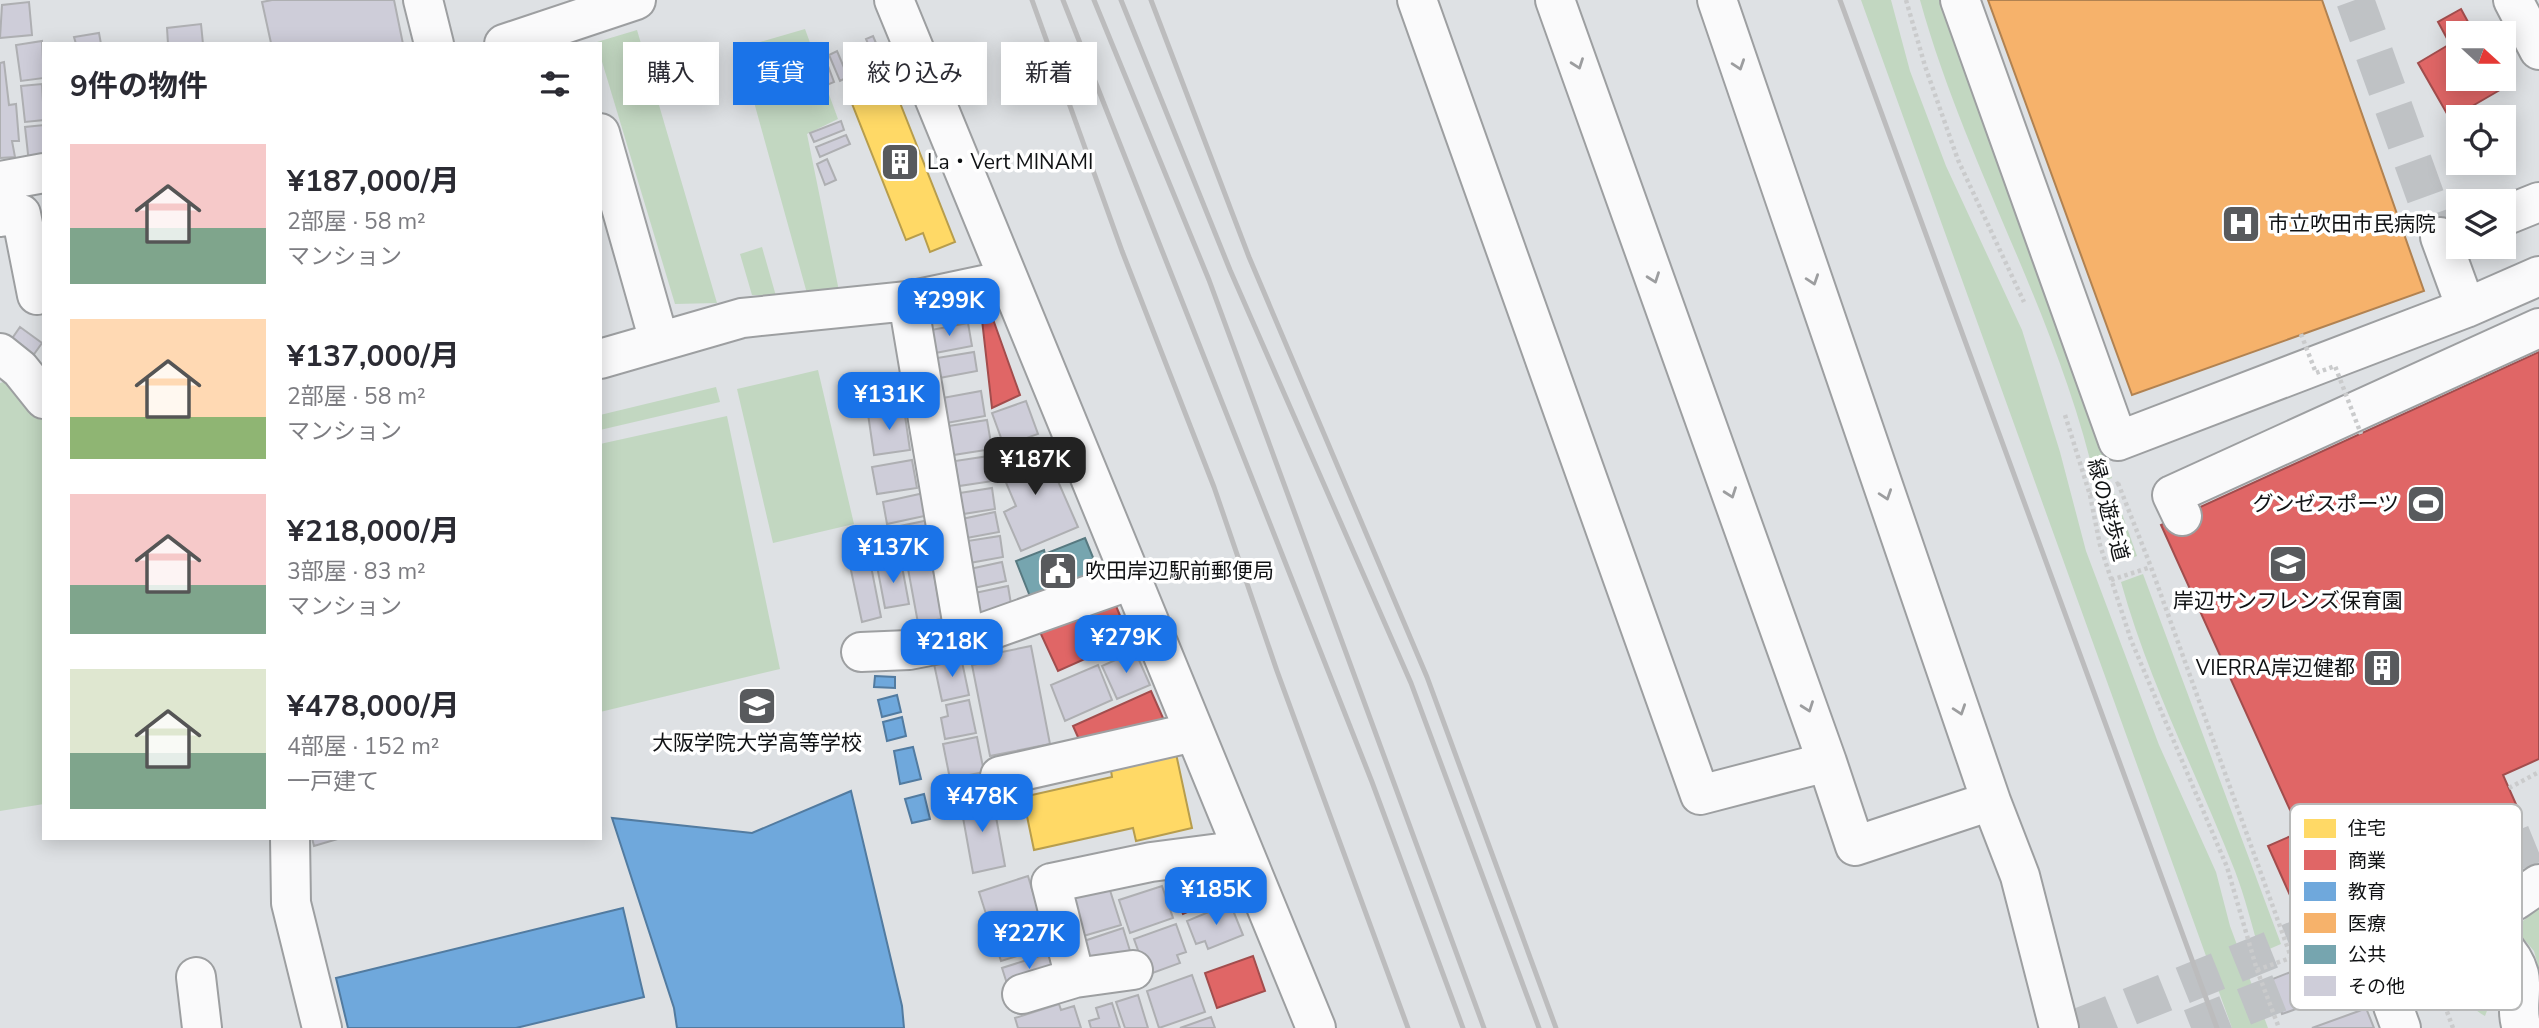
<!DOCTYPE html>
<html lang="ja">
<head>
<meta charset="utf-8">
<style>
	body { margin:0; font-family:"Nunito Sans","Noto Sans JP",sans-serif; background:#f7f7f7; color:#2b2b33; height:100vh; display:flex; flex-direction:column; font-size:26px; white-space:nowrap }
	* { box-sizing:border-box; margin:0 }
	p { font-size:23px; color:#7c7c81 }
	.icon { flex:none; width:38px; height:38px; fill:none; stroke:currentColor; stroke-width:2; stroke-linecap:round; stroke-linejoin:round }
	.map { position:relative; flex:1; overflow:hidden }
	.drawer { position:absolute; left:42px; top:42px; width:560px; height:798px; display:flex; flex-direction:column; background:#fff; border-radius:0px; box-shadow:0 4px 18px #0003 }
	.drawer>* { flex:none }
	.hud { position:absolute; left:623px; top:42px; width:665px; height:63px; display:flex; gap:14px }
	.needle { width:46px; rotate:111deg }
	.buttons { position:absolute; left:2446px; top:21px; display:grid; gap:14px }
	.buttons a { display:grid; place-items:center; width:70px; height:70px; border-radius:0px; background:#fff; box-shadow:0 4px 18px #0003; font-size:35px }
	.price { position:absolute; translate:-50% -60px; padding:0 16px; border-radius:14px; background:#1a73e8; color:#fff; font-size:23px; line-height:46px; filter:drop-shadow(0 2px 4px #0008) }
	.price::after { content:''; position:absolute; left:50%; top:42px; width:21px; height:16px; margin-left:-10px; background:inherit; clip-path:polygon(0 0,100% 0,50% 100%) }
	.price.active { background:#222; color:#fff }
	ul { padding:0; list-style:none }
	li { display:flex; align-items:center; gap:21px; height:175px; padding:0 28px }
	li span { display:grid; place-items:center; flex:none; width:196px; height:140px; border-radius:0px; color:#555 }
	li>.icon { margin-inline-start:auto }
	span .icon { width:84px; height:84px; fill:#fffc; stroke-width:1 }
	li b { font-size:30px }
	h2 { display:flex; justify-content:space-between; align-items:center; height:84px; padding:0 28px; font-size:30px }
	.chip { padding:0 24px; border-radius:0px; background:#fff; box-shadow:0 4px 18px #0003; font-size:24px; line-height:63px }
	.chip.active { background:#1a73e8; color:#fff }
	.map>svg:first-child { display:block }
</style>
</head>
<body>
<div class="map">
<svg width="2539" height="1028" viewBox="0 0 2539 1028">
	<rect width="100%" height="100%" fill="#dee1e4"/>
	<path fill="#c2d7c1" d="M1861,0H1891L1910,71L1946,166L2022,330L2060,452L2086,551L2159,745L2216,872L2230,926L2268,1028H2232Z
		M1920,0H1944L2112,478L2096,484C2058,316 1966,166 1920,0Z
		M805,29L838,119L807,134L839,291L808,297L739,48Z
		M637,30L717,303L675,304L600,55V44L597,42Z
		M762,247L776,296L752,295L740,254Z
		M818,370L854,524L773,543L737,389Z
		M10,380L44,420V804L0,811V383Z
		M716,387L720,402L600,430V415Z
		M727,416L780,669L600,712V444Z
		M2115,494L2137,556L2123,561L2113,558L2098,502L2099,497Z
		M2143,574L2281,944L2260,953C2252,926 2245,897 2235,871C2197,774 2149,683 2121,582Z
		M2539,908V969L2534,951L2517,931L2518,925Z
		M2472,957C2511,965 2494,992 2485,1016C2461,1002 2452,987 2455,959Z"/>
	<path fill="#ffd966" stroke="#b79d4d" stroke-width="2" d="M889,75L955,242L930,252L923,233L906,240L847,91Z
		M1175,749L1192,828L1136,841L1133,828L1034,850L1023,797L1112,777L1110,764Z"/>
	<path fill="#e06666" stroke="#a24d4d" stroke-width="2" d="M2461,9L2474,33H2459V79H2500L2505,87L2450,119L2418,63L2450,44L2438,22Z
		M989,308L1020,395L992,408L981,311Z
		M2539,352V759L2503,775L2519,811L2297,911L2268,846L2300,832L2161,525Z
		M1113,599L1130,639L1058,671L1040,632Z
		M1151,691L1167,727L1082,746L1073,726Z
		M1220,872L1230,893L1183,914L1174,893Z
		M1253,956L1265,991L1217,1008L1205,973Z"/>
	<path fill="#6fa8dc" stroke="#527ba0" stroke-width="2" d="M875,676L895,677V688L874,687Z
		M897,695L901,712L882,717L878,700Z
		M902,717L906,736L887,741L883,722Z
		M913,747L921,779L900,784L894,751Z
		M851,791L902,1006L904,1028H677L674,1008L612,818L752,833Z
		M924,794L930,819L912,823L905,799Z
		M623,908L644,997L516,1028H348L336,978Z"/>
	<path fill="#f6b26b" stroke="#b18251" stroke-width="2" d="M1988,0H2322L2424,291L2132,395Z"/>
	<path fill="#76a5af" stroke="#577980" stroke-width="2" d="M1085,538L1101,577L1033,604L1016,561L1044,550L1045,554Z"/>
	<path fill="#cecdd9" stroke="#aeafb2" stroke-width="2" d="M272,0H394L403,44H267L271,43L262,2Z
		M29,2L32,35L0,38L2,5Z
		M201,24L203,44H168L167,28Z
		M99,33L101,44H76L74,37Z
		M873,36L884,62L877,65L866,39Z
		M42,41L44,78L21,81L16,45Z
		M837,51L848,77L840,81L829,55Z
		M824,55L834,82L827,85L817,58Z
		M4,62L9,105L16,104L19,141H12L15,157L0,158V63Z
		M42,84L44,120L25,122L21,86Z
		M841,121L844,130L814,142L810,133Z
		M44,125V161L29,163L25,127Z
		M846,135L850,144L820,157L816,147Z
		M827,159L836,180L825,185L817,164Z
		M968,323L972,346L930,354L926,331Z
		M20,327L42,343L32,357L11,340Z
		M974,352L977,371L934,379L931,359Z
		M981,391L985,416L941,424L937,399Z
		M1026,401L1038,434L1004,446L992,413Z
		M904,409L910,450L874,455L868,414Z
		M987,420L992,449L947,456L942,427Z
		M1040,440L1078,527L1021,551L1004,512L1016,506L996,459Z
		M989,456L993,481L959,486L955,461Z
		M912,460L917,488L877,494L872,467Z
		M992,488L995,509L957,515L953,494Z
		M924,493L929,515L887,524L883,502Z
		M995,512L999,532L961,539L957,520Z
		M929,520L934,544L895,552L890,528Z
		M1000,536L1003,557L964,564L961,542Z
		M930,553L942,619L918,623L906,558Z
		M869,556L881,617L862,622L849,561Z
		M901,561L909,604L885,608L877,566Z
		M1002,562L1006,581L969,589L965,570Z
		M1008,586L1012,610L974,617L970,594Z
		M1031,646L1050,744L990,756L972,665L988,662L987,655Z
		M1135,651L1150,685L1117,699L1102,666Z
		M961,657L969,695L942,701L934,664Z
		M1098,665L1112,700L1065,721L1051,685Z
		M969,700L976,733L945,739L941,718L948,716L946,705Z
		M977,737L984,772L950,779L943,744Z
		M992,795L1005,866L973,873L960,801Z
		M312,838H341L314,846Z
		M1028,876L1049,946L1001,961L979,892Z
		M1108,884L1121,925L1080,937L1068,897Z
		M1162,886L1173,918L1130,933L1119,900Z
		M1230,903L1243,935L1208,949L1205,941L1196,944L1187,921Z
		M1176,924L1186,952L1177,955L1180,963L1147,975L1134,939Z
		M1123,928L1131,954L1090,968L1081,942Z
		M1049,953L1056,974L1009,990L1002,968Z
		M2301,968L2313,1003L2282,1014L2270,980Z
		M1192,975L1205,1012L1159,1028L1147,991Z
		M1138,995L1148,1028H1125L1116,1002Z
		M1112,1003L1120,1028H1091L1089,1021L1099,1018L1096,1008Z
		M1059,1004L1061,1010L1074,1006L1081,1028H1018L1015,1018Z
		M2366,1008L2374,1028H2312L2359,1011Z
		M1211,1017L1215,1028H1180Z"/>
	<g fill="none" stroke-linecap="round" stroke-linejoin="round">
		<path stroke="#bfc2c5" stroke-width="38" stroke-dasharray="38 19" stroke-linecap="butt" d="M2355,0L2440,237
			M2077,1028L2539,842
			M2191,1028L2440,929"/>
		<g stroke="#9d9fa1" stroke-width="42">
			<path id="minor" d="M423,0L434,44
				M894,0L1316,1028
				M1417,0L1700,795L1827,762L1555,0
				M1717,0L1991,801L1855,846L1827,762
				M1960,0L2118,441L2466,308L2539,276
				M2513,0L2539,50
				M504,44L636,0
				M600,133L659,341
				M0,181L44,173
				M2504,216L2539,202
				M0,217L21,214L37,295
				M2440,237L2466,308
				M908,301L965,639
				M0,353L20,369L44,399
				M600,359L742,318L908,301L1007,280
				M2182,516L2172,495L2539,328
				M861,652L909,650L965,639L1131,580
				M1000,776L1194,732
				M1991,801L2020,876L2059,1028
				M290,838L291,903L322,1028
				M2472,922C2491,935 2512,949 2519,974C2523,991 2515,1010 2522,1028
				M196,977L202,1028
				M1075,978L1051,883L1151,862L1243,850
				M1022,994L1075,978L1133,970
				M2401,1028L2393,1006L2395,974L2416,948L2516,900L2539,884"/>
		</g>
		<path stroke="#cacbcc" stroke-width="4.5" stroke-dasharray="3.5 3.5" stroke-linecap="butt" d="M1906,0L1925,66L1958,160L2024,302
			M2065,415L2090,495L2100,545L2131,640L2227,867L2257,970L2279,1028
			M2118,483L2151,567L2291,957
			M2090,495L2119,483
			M2111,580L2151,567
			M2509,788L2539,772
			M2397,873L2499,828L2513,855
			M2350,887L2362,912
			M2257,970L2343,939
			M2307,986L2340,968"/>
		<use href="#minor" stroke="#fafafb" stroke-width="38"/>
		<path stroke="#bcbcbd" stroke-width="5" d="M1032,0L1122,251L1214,487L1277,671L1408,1028
			M1063,0L1372,782L1463,1028
			M1094,0L1209,280L1484,1028
			M1121,0L1230,270L1411,683L1539,1028
			M1151,0L1249,257L1427,677L1556,1028
			M1840,0L2217,1028"/>
		<path stroke="#cacbcc" stroke-width="4.5" stroke-dasharray="3.5 3.5" stroke-linecap="butt" d="M2301,334L2316,373L2335,366L2361,434
			M2394,867L2453,1028"/>
	</g>
	<defs><path id="oneway-chevron" d="M-2-3.5L2.5 0L-2 3.5" fill="none" stroke-width="1.6" stroke-linecap="round" stroke-linejoin="round" transform="scale(1.75)"/></defs>
	<g stroke="#9c9d9f">
		<use href="#oneway-chevron" transform="translate(1578 64) rotate(70)"/>
		<use href="#oneway-chevron" transform="translate(1739 65) rotate(71)"/>
		<use href="#oneway-chevron" transform="translate(1654 278) rotate(70)"/>
		<use href="#oneway-chevron" transform="translate(1813 280) rotate(71)"/>
		<use href="#oneway-chevron" transform="translate(1731 493) rotate(70)"/>
		<use href="#oneway-chevron" transform="translate(1886 495) rotate(71)"/>
		<use href="#oneway-chevron" transform="translate(1808 707) rotate(70)"/>
		<use href="#oneway-chevron" transform="translate(1960 710) rotate(71)"/>
	</g>
	<defs>
		<g id="building-square" transform="scale(2.0125)"><rect x="-9" y="-9" width="18" height="18" rx="4" fill="#585a5d" stroke="#fff"/><path d="M-4-6H4V6H1V3H-1V6H-4ZM-2.5-4.3h1.7v1.8h-1.7ZM.8-4.3h1.7v1.8H.8ZM-2.5-1h1.7V.8h-1.7ZM.8-1h1.7V.8H.8Z" fill="#fff"/></g>
		<g id="hospital-square" transform="scale(2.0125)"><rect x="-9" y="-9" width="18" height="18" rx="4" fill="#585a5d" stroke="#fff"/><path d="M-5-5h3v3.5h4V-5h3V5h-3V1.5h-4V5h-3Z" fill="#fff"/></g>
		<g id="stadium-square" transform="scale(2.0125)"><rect x="-9" y="-9" width="18" height="18" rx="4" fill="#585a5d" stroke="#fff"/><path d="M0-5a6.5 5 0 1 0 0 10a6.5 5 0 1 0 0-10ZM-3.5-1.8h7v3.6h-7Z" fill="#fff"/></g>
		<g id="school-square" transform="scale(2.0125)"><rect x="-9" y="-9" width="18" height="18" rx="4" fill="#585a5d" stroke="#fff"/><path d="M0-5L7-2L0 1L-7-2ZM-4 1L0 2.5L4 1V4Q0 6-4 4Z" fill="#fff"/></g>
		<g id="civic-square" transform="scale(2.0125)"><rect x="-9" y="-9" width="18" height="18" rx="4" fill="#585a5d" stroke="#fff"/><path d="M-.6-6.5H3V-4.5H.6V-3L4-1V1h2V6H-6V1h2V-1L-.6-3ZM-1.2 2.5V6h2.4V2.5Z" fill="#fff"/></g>
	</defs>
	<g fill-rule="evenodd">
		<use href="#building-square" x="900" y="162"/>
		<use href="#hospital-square" x="2241" y="224"/>
		<use href="#stadium-square" x="2426" y="504"/>
		<use href="#school-square" x="2288" y="564"/>
		<use href="#civic-square" x="1058" y="571"/>
		<use href="#building-square" x="2382" y="668"/>
		<use href="#school-square" x="757" y="706"/>
	</g>
	<g text-anchor="middle" dominant-baseline="central" stroke-width="7" stroke-linejoin="round" paint-order="stroke">
		<g font-size="21" fill="#101214" stroke="#fff" text-anchor="start">
			<text x="927" y="162">La・Vert MINAMI</text>
			<text x="2268" y="224">市立吹田市民病院</text>
			<text x="2399" y="504" text-anchor="end">グンゼスポーツ</text>
			<text x="1085" y="571">吹田岸辺駅前郵便局</text>
			<text x="2288" y="601" text-anchor="middle">岸辺サンフレンズ保育園</text>
			<text x="2355" y="668" text-anchor="end">VIERRA岸辺健都</text>
			<text x="757" y="743" text-anchor="middle">大阪学院大学高等学校</text>
		</g>
		<g font-size="21" fill="#101214" stroke="#fff">
			<text transform="translate(2108 510) rotate(75)">緑の遊歩道</text>
		</g>
	</g>
	<rect x="2290" y="804" width="232" height="206" rx="10" fill="#fff" stroke="#b7b8b8" stroke-width="2"/>
	<rect x="2304" y="819" width="32" height="19" fill="#ffd966"/>
	<rect x="2304" y="850" width="32" height="20" fill="#e06666"/>
	<rect x="2304" y="882" width="32" height="19" fill="#6fa8dc"/>
	<rect x="2304" y="913" width="32" height="20" fill="#f6b26b"/>
	<rect x="2304" y="945" width="32" height="19" fill="#76a5af"/>
	<rect x="2304" y="976" width="32" height="20" fill="#cecdd9"/>
	<g font-size="19" fill="#101214">
		<text x="2348" y="835">住宅</text>
		<text x="2348" y="867">商業</text>
		<text x="2348" y="898">教育</text>
		<text x="2348" y="930">医療</text>
		<text x="2348" y="961">公共</text>
		<text x="2348" y="993">その他</text>
	</g>
</svg>
<div class="buttons">
<a><svg class="needle" viewBox="-14 -14 28 28"><path d="M0-13l5 13h-10z" fill="#e53935"/><path d="M0 13l5-13h-10z" fill="#7c7c81"/></svg></a>
<a><svg class="icon" aria-label="locate" viewBox="0 0 24 24"><circle cx="12" cy="12" r="6"/><path d="M12 2v4M12 18v4M2 12h4M18 12h4"/></svg></a>
<a><svg class="icon" aria-label="layers" viewBox="0 0 24 24"><path d="M12 4l9 5-9 5-9-5zM3 14l9 5 9-5"/></svg></a>
</div>
<b class="price" style="left:949px;top:338px">¥299K</b>
<b class="price" style="left:889px;top:432px">¥131K</b>
<b class="price active" style="left:1035px;top:497px">¥187K</b>
<b class="price" style="left:893px;top:585px">¥137K</b>
<b class="price" style="left:1126px;top:675px">¥279K</b>
<b class="price" style="left:952px;top:679px">¥218K</b>
<b class="price" style="left:982px;top:834px">¥478K</b>
<b class="price" style="left:1216px;top:927px">¥185K</b>
<b class="price" style="left:1029px;top:971px">¥227K</b>
<div class="hud">
<a class="chip">購入</a>
<a class="chip active">賃貸</a>
<a class="chip">絞り込み</a>
<a class="chip">新着</a>
</div>
<section class="drawer">
<h2>9件の物件<svg class="icon" aria-label="filters" viewBox="0 0 24 24"><path d="M4 7h16M4 17h16"/><circle cx="9" cy="7" r="2"/><circle cx="15" cy="17" r="2"/></svg></h2>
<ul>
<li><span style="background:linear-gradient(#f6c9c9 60%,#7fa58c 0)"><svg class="icon" aria-label="home" viewBox="0 0 24 24"><path d="M3 11l9-7 9 7M6 9v11h12V9"/></svg></span><div><b>¥187,000/月</b><p>2部屋 · 58 m²</p><p>マンション</p></div></li>
<li><span style="background:linear-gradient(#ffd9b3 70%,#8fb573 0)"><svg class="icon" aria-label="home" viewBox="0 0 24 24"><path d="M3 11l9-7 9 7M6 9v11h12V9"/></svg></span><div><b>¥137,000/月</b><p>2部屋 · 58 m²</p><p>マンション</p></div></li>
<li><span style="background:linear-gradient(#f6c9c9 65%,#7fa58c 0)"><svg class="icon" aria-label="home" viewBox="0 0 24 24"><path d="M3 11l9-7 9 7M6 9v11h12V9"/></svg></span><div><b>¥218,000/月</b><p>3部屋 · 83 m²</p><p>マンション</p></div></li>
<li><span style="background:linear-gradient(#dfe7d0 60%,#7fa58c 0)"><svg class="icon" aria-label="home" viewBox="0 0 24 24"><path d="M3 11l9-7 9 7M6 9v11h12V9"/></svg></span><div><b>¥478,000/月</b><p>4部屋 · 152 m²</p><p>一戸建て</p></div></li>
</ul>
</section>
</div>
</body>
</html>
